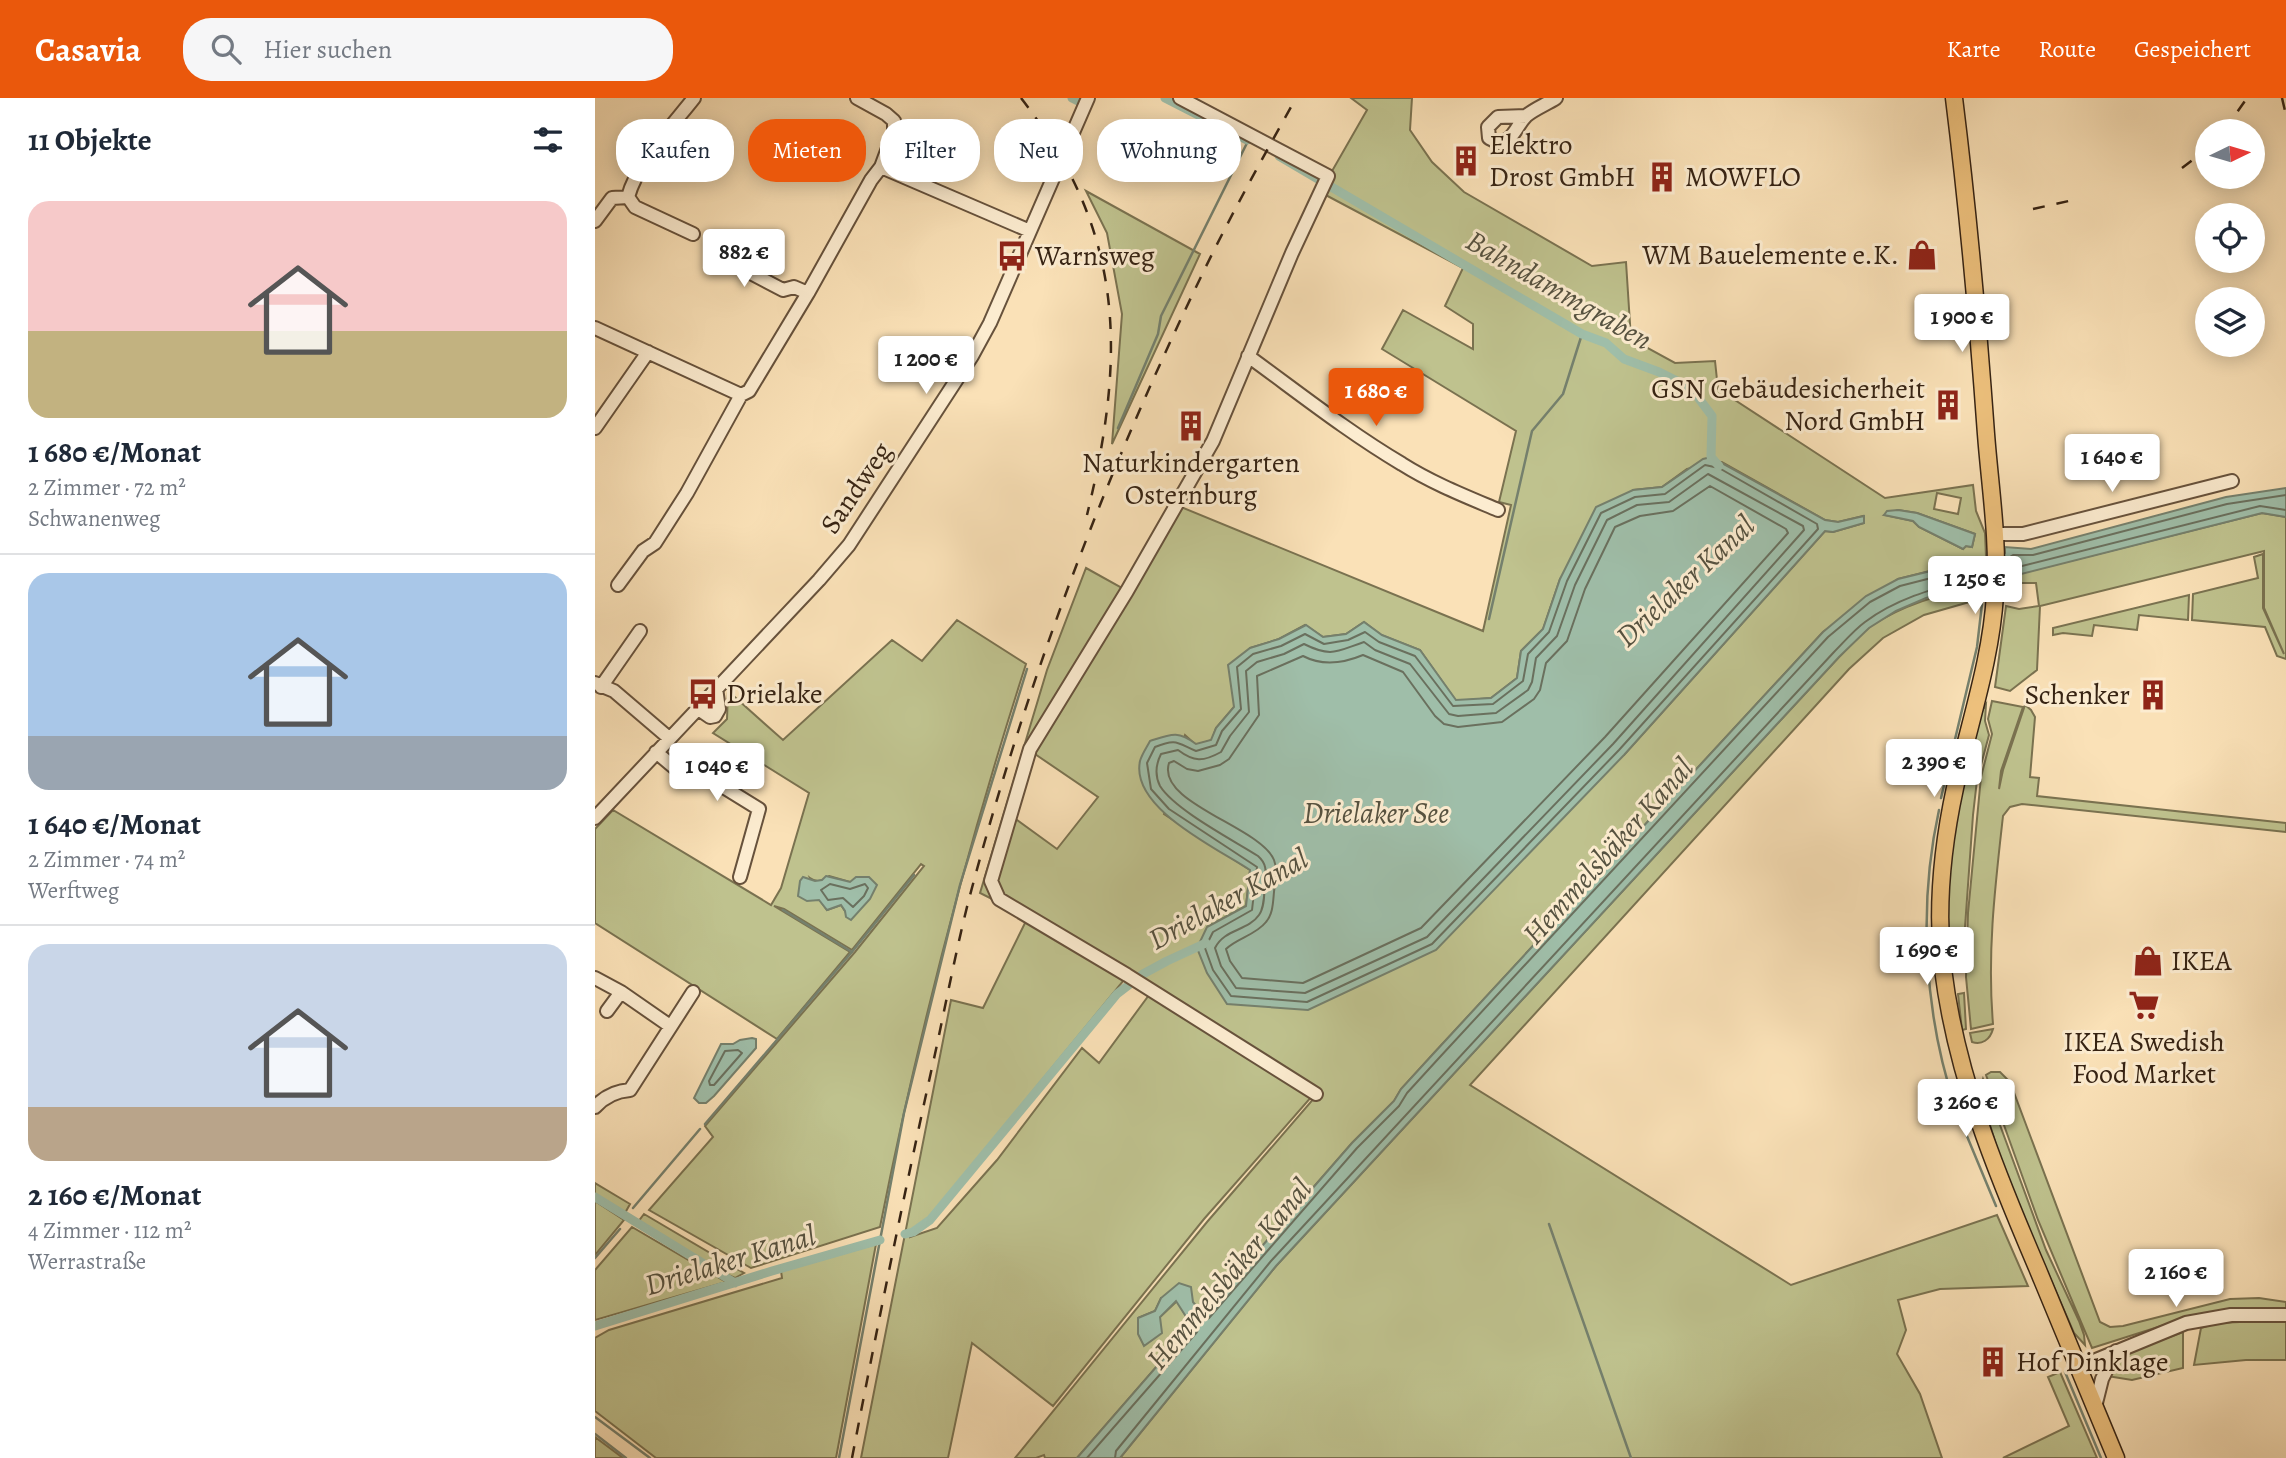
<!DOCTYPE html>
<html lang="de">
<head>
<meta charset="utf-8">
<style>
	body { margin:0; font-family:Alegreya,serif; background:#f6f6f7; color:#1f2937; height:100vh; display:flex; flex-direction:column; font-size:26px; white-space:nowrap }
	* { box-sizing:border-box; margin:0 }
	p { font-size:23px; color:#747a83 }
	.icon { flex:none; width:38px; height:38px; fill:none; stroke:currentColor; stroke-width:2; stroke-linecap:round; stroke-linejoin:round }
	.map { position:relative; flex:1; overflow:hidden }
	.sheet { display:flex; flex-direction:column; background:#fff; width:595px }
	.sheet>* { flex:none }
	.banner { position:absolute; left:21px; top:21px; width:665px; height:63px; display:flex; gap:14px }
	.needle { width:46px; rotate:85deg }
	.buttons { position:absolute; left:1600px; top:21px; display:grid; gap:14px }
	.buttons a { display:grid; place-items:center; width:70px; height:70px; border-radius:50%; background:#fff; box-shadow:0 4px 18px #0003; font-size:35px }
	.price { position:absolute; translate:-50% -60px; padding:0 16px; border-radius:7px; background:#fff; color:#222; font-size:23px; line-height:46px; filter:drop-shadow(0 2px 4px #0008) }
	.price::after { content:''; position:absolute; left:50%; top:42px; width:21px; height:16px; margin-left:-10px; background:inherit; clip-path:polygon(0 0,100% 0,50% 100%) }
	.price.selected { background:#ea580c; color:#fff }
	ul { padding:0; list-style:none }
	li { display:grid; align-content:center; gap:14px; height:371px; padding:0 28px }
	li+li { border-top:2px solid #e0e1e3 }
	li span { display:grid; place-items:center; height:217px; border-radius:21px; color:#555 }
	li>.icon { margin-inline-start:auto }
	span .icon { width:126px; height:126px; fill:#fffc; stroke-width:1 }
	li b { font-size:30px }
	h2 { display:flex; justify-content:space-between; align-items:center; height:84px; padding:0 28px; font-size:30px }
	.tag { padding:0 24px; border-radius:28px; background:#fff; box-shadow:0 4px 18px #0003; font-size:24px; line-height:63px }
	.tag.selected { background:#ea580c; color:#fff }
	header { display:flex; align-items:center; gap:42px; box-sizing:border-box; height:98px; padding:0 35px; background:#ea580c; color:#fff }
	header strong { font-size:33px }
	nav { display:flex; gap:38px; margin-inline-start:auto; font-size:24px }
	.search { width:490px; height:63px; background:#f6f6f7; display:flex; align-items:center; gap:18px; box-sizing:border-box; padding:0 24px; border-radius:28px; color:#747a83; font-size:26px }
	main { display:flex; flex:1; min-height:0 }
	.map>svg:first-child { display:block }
</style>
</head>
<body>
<header>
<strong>Casavia</strong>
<div class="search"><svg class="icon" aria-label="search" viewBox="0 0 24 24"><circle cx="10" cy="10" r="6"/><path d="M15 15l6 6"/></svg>Hier suchen</div>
<nav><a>Karte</a><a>Route</a><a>Gespeichert</a></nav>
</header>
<main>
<section class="sheet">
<h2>11 Objekte<svg class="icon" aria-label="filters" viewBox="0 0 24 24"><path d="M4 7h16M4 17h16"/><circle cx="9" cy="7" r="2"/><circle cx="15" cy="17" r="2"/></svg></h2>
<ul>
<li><span style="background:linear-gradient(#f6c9c9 60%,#c2b280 0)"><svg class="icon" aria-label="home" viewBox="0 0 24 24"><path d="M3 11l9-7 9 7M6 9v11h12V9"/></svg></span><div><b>1 680 €/Monat</b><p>2 Zimmer · 72 m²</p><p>Schwanenweg</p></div></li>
<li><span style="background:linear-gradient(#a9c7e8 75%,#9aa5b1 0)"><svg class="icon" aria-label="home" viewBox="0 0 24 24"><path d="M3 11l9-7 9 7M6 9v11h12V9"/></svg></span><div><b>1 640 €/Monat</b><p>2 Zimmer · 74 m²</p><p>Werftweg</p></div></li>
<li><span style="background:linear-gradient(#c9d6e8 75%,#b9a48a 0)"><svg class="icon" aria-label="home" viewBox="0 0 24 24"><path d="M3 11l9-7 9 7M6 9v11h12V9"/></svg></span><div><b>2 160 €/Monat</b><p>4 Zimmer · 112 m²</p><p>Werrastraße</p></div></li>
</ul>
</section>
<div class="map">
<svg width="1691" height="1360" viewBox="0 0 1691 1360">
	<rect width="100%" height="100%" fill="#fae1b7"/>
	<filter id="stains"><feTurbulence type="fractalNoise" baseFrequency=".00286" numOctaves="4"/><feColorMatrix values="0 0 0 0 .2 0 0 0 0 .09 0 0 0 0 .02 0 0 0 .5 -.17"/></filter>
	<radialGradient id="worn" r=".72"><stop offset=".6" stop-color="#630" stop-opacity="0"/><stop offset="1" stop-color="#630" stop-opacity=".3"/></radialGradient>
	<path fill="#bfc28e" stroke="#7a7250" stroke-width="2" fill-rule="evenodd" d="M756,0H817L815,32L837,64L869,94L997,168L1031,164L1036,241L1080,265L1120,263L1123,291L1290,400L1378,387L1381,413L1390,435L1391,459L1303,481L1228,534L839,955L806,991L799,1003L757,1045L607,1217L597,1204L566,1200L560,1213L543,1220L565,1219L582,1203L597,1228L482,1360H450L449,1357L441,1360H420L612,1124L721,998L402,794V769L418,719L462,751L503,699L437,654L586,409L888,533L916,407L904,404L921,333L787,251L808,212L878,251V226L850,208L868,170L725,94L772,12ZM1127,364L1230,422L1243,424L1268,418L1269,425L1238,434L1230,433L1029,657L612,829L651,808L655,772L569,716L590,637L601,647L617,642L621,630L639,609L655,550L684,541L710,527L728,539L751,536L769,524L786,537L825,552L861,603L896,600L922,580L926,553L948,531L965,481L1038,392L1067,389L1092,371ZM1342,395L1366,400L1363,416L1339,411ZM1303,412L1322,415L1380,436L1377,449L1371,448L1368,451L1324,429L1318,423L1290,417Z
		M491,93L605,156L517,346L527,216L512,135Z
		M1667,415L1691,419V561L1682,558L1670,529L1597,522L1598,496L1663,480L1659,459L1668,456V510L1689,556L1669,510V453L1445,508L1442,572L1415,593L1400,589L1411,508L1424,511L1444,508L1441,485H1424L1419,477Z
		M491,470L529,491L435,641L393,781L399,802L385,795L452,572Z
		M1384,487L1385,501L1329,517L1288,540L1254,571L875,987L1196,1187L1402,1117L1433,1188L1345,1191L1303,1202L1311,1232L1302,1256L1325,1296L1347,1360H525L681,1168L1244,559C1254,549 1264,537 1276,528C1309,506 1345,497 1384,487Z
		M1594,497L1593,522L1544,517L1542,532L1499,527L1497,538L1468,535L1458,537V530Z
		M362,522L431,566C371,752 323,937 285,1129L156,1170L54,1112L118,1039L110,1028L260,854L329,768L326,766L257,852L189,811L179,808L255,854L182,941L0,825V731L18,712L176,807L186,790L214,695L118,635L132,621L133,593L188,642L297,542L327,563ZM234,778L255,784L250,813L246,807L232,812L224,801L215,780C222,785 227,783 234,778Z
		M1397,603L1428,609L1406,673L1404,691L1408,672L1430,607L1436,612L1440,619L1435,679L1444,680L1442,698L1691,725V734L1427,706L1415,709L1408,718C1400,789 1392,855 1398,926L1376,931L1371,879L1373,815L1386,679L1397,636L1393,621Z
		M1391,606L1390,623L1394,637L1382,682L1378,717L1367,871H1360C1339,807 1360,706 1379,642C1382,630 1384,616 1391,606Z
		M432,821L529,882L330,1125L315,1134V1139L342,1130L402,1062L487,950L504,965L554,897L718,997L609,1121L458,1308L377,1245L353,1360H266L356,902L388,910Z
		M1369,895L1371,931L1367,932L1363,896Z
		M1398,931C1395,942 1387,947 1377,944L1375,935Z
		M1396,974H1405L1415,984L1505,1224L1515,1229L1528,1228L1635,1201L1664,1200L1691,1204V1213L1582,1223L1497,1250L1443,1122L1391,977Z
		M1388,981L1451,1152L1484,1223L1489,1237L1490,1247L1479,1235L1410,1077L1387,1000L1386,988Z
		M0,1085L35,1106L30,1115L0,1096Z
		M0,1103L29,1122L0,1157Z
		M49,1116L149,1175L140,1180L131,1176L43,1124Z
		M37,1129L131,1184L0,1222V1172Z
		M281,1146L241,1360H61L0,1313V1240L14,1232L187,1180L186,1173Z
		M1691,1222V1262H1651L1599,1267L1606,1230L1622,1225Z
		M1588,1234V1270L1537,1282L1512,1278L1520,1264L1539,1252Z
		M1465,1274L1502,1360H1408L1474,1328L1453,1279Z
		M0,1339L28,1360H0Z"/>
	<path fill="#9fbea9" stroke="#75806d" stroke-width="2" d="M1116,359L1230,422L1243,424L1269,418V425L1238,434L1230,433L1029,657L841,852L713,912L632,906L612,875L602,850L612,829L651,808L655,772C622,750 535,710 545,663C547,656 552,649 555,643C576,636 583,632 601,646L616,642L621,630L639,609L633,567L655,550L684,541L711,527L728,539L751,536L769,524L787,537L825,552L861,602L896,600L922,580L926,553L948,531L965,481L1001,409L1038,392L1067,389L1108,361Z
		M1691,390V419L1667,415L1331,500L1301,513L1274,530L1244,559L681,1168L525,1360H482L597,1228L581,1203L565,1219L567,1235L549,1248L543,1236V1220L560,1213L566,1200L584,1185L596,1189L598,1204L608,1216L757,1045L799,1003L806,991L839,955L1228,534L1271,498L1303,481L1410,455V449L1436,451L1631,399Z
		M1303,412L1322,415L1380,436L1377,449L1371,448L1368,451L1324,429L1318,423L1289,417L1292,413Z
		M231,778L255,784L261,779H274L282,787L275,801L256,822L251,819L250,813L246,807L232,812L224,802L212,803L203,798L205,783L208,779L220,783L227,782Z
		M157,940L161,941V950L119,998L111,1005H104L99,1000L126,946H138L145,942Z"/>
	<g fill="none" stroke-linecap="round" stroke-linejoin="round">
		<path stroke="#6a705e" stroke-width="2" d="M1110,367L1124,370L1222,426L1223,431L1024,652L837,846L712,904L636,898L618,872L610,850L618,834L657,812L662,769L574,711L556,691L552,665L560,649C582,640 582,645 601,653L621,647L627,633L646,611L642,569L658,556L686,548L710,536L729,546L753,542L770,534L784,544L820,558L858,608L898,606L928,583L933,556L954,534L972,483L1006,415L1040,399L1070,396Z
			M1113,376L1208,428L1209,432L1018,646L832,839L710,895L641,890L626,868L620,850C629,831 653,833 664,817C670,809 669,794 670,784C671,773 672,766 663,758C638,742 580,712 565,688C560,678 561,666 566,656L583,652C599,664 608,664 626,654L635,638L654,614L651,573L662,564L689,556L709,546C737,560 742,553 769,544L780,552L815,566L854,616L863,618L901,615L933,592L937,584L941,560L962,538L980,487L1012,422L1042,407L1074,404Z
			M1115,388L1191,431L1193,435L1010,639L826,830L708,885L647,880L635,863L631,851C642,840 661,837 671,824C678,816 678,804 679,794C680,783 683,772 679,762C666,729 561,705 574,665L579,663L592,671L603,673L625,667L634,661L664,617L662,578L708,558C727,568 749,565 768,557L808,574L840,618L849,626L863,629L907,624L939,601L945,592L951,565L972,543L990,491L1020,429L1045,418L1078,413Z
			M1410,462L1418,457H1438L1632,406L1691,397
			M1411,472L1665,408L1691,412
			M235,786L255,791L270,786L273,790L269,798L258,809L248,800L233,802L226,792Z
			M143,952L147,955L119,987H115L114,983L130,953Z
			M492,1360L602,1234L605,1224L614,1220L762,1050L804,1008L812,995L844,960L1233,539L1275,504L1305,488L1391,466
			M520,1360L521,1353L676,1163L1239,554C1249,544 1259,532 1270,524C1306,497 1350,488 1391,476"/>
		<path stroke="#75806d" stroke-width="2.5" d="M523,330L563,236L566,218L653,43
			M894,521L937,333L968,296L987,236
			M1346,700L1382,549L1387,506
			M1344,712C1323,807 1329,915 1360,1008
			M188,812L257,854
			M1364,1019L1401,1108
			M110,1026L257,854L319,777
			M38,1110L105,1031
			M954,1126L1036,1360
			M0,1160L25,1131
			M1470,1274L1506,1360
			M0,1319L55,1360
			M0,1336L31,1360
			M244,1360L309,1015L365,787L432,571"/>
		<path stroke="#9fbea9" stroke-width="9" d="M477,0L483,3
			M570,0L652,42
			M684,58L723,81
			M733,87L987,236L1011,245L1029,261L1064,274L1096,290L1117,318L1116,359L1124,368
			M0,1099L140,1185
			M310,1136L318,1134L335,1122L522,896L548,876L572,863L611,845
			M0,1228L177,1173L285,1142"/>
		<g stroke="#67523c" stroke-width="16">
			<path id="minor" d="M262,0L291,16L299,23V34L286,69
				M585,0L733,78L697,155L618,343L532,493L435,651L396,783L404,801L532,877L721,996
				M931,18L903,19L893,29L894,40L904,45C920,41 921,28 931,18C939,11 952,6 961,0
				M33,99C42,65 77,28 99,0
				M0,123L17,100L33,99L40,109L98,136
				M117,144L121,151L141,159L148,171L188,192L199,189L213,195
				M0,230L146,297L154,293L213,195L276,82L286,69L435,133
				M653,258C704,295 753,334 807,366C837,385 870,398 903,412
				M0,330L53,254
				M1400,436H1428L1637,383
				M23,487L48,453L60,445L92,395L146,297
				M0,585L19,593L74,640
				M6,589L45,533
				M102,610L115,619L120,618L124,611L121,590
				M61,654L87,676L109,677L164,711L145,779
				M0,720L224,482L254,447L377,258L395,225L493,0
				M0,880L26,894L75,928
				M12,913L26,894
				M0,1009C10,998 21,993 35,992L98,894
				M1484,1269L1591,1225L1636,1217H1691
				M1500,1309L1507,1281L1521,1253"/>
		</g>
		<g stroke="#362313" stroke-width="19">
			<path id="major" d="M1359,0C1373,112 1383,224 1391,336C1395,389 1404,444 1400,497C1396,563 1374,625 1360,690C1347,750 1341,810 1348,871C1361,977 1401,1074 1443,1172C1469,1234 1495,1297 1521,1360"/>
		</g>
		<use href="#minor" stroke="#fcecd0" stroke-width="12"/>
		<use href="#major" stroke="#edc07c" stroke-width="16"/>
		<path stroke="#362313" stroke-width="2.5" stroke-dasharray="12 12" stroke-linecap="butt" d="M426,0C531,135 531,257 492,417
			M1687,0L1691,17
			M1629,33L1652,0
			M1587,70L1612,51
			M1438,111L1478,102
			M257,1360C283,1225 310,1091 340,956C351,905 361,852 374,801C430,589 508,382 603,185C633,122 667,61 701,0"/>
	</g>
	<defs>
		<g id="building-bare" transform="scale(2.415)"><path d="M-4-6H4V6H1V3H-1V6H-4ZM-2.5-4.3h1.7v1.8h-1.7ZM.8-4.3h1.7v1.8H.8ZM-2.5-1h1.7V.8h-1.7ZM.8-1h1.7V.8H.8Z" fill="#8f2418" stroke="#fcecd0" stroke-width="2.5" paint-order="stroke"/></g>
		<g id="shop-bare" transform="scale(2.415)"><path d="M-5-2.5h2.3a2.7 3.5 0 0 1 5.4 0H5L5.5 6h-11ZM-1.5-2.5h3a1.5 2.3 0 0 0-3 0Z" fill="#8f2418" stroke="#fcecd0" stroke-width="2.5" paint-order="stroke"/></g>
		<g id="bus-bare" transform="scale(2.415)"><path d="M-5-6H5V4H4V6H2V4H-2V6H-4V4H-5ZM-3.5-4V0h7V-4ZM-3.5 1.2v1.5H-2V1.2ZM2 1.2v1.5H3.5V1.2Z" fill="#8f2418" stroke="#fcecd0" stroke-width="2.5" paint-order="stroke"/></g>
		<g id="supermarket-bare" transform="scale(2.415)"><path d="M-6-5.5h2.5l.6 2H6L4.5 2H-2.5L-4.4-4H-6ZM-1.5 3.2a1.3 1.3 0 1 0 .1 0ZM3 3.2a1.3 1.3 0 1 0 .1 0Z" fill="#8f2418" stroke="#fcecd0" stroke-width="2.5" paint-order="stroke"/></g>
	</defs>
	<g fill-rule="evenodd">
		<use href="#building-bare" x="871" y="63"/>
		<use href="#building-bare" x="1067" y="79"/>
		<use href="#shop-bare" x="1327" y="157"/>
		<use href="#bus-bare" x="417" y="158"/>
		<use href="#building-bare" x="1353" y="307"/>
		<use href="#building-bare" x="596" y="328"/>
		<use href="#bus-bare" x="108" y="596"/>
		<use href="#building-bare" x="1558" y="597"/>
		<use href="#shop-bare" x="1553" y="863"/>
		<use href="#supermarket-bare" x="1549" y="907"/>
		<use href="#building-bare" x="1398" y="1264"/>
	</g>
	<g text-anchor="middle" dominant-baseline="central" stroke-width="6" stroke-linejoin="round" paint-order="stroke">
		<g font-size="28" fill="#362313" stroke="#fcecd0" text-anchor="start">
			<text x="894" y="47">Elektro<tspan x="894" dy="32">Drost GmbH</tspan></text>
			<text x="1090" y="79">MOWFLO</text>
			<text x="1304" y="157" text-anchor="end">WM Bauelemente e.K.</text>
			<text x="440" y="158">Warnsweg</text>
			<text x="1330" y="291" text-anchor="end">GSN Gebäudesicherheit<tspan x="1330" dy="32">Nord GmbH</tspan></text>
			<text x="596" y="365" text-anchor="middle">Naturkindergarten<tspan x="596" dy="32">Osternburg</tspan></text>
			<text x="131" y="596">Drielake</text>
			<text x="1535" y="597" text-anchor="end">Schenker</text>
			<text x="1576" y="863">IKEA</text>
			<text x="1549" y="944" text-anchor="middle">IKEA Swedish<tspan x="1549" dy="32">Food Market</tspan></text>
			<text x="1421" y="1264">Hof Dinklage</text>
		</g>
		<g font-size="28" fill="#362313" stroke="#fcecd0">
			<text transform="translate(261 390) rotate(-56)">Sandweg</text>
		</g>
		<g font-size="30" font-style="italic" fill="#565240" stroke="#fcecd0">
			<text transform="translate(964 192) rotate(30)">Bahndammgraben</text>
			<text transform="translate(1090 483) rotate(-43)">Drielaker Kanal</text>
			<text x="781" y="715">Drielaker See</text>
			<text transform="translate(1013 753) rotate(-48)">Hemmelsbäker Kanal</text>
			<text transform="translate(633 801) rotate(-29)">Drielaker Kanal</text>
			<text transform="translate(135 1162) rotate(-17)">Drielaker Kanal</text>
			<text transform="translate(634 1176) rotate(-50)">Hemmelsbäker Kanal</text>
		</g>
	</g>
	<rect width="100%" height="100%" filter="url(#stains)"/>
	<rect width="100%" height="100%" fill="url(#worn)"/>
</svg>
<div class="buttons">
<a><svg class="needle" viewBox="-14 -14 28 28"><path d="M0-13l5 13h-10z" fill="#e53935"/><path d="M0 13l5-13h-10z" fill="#747a83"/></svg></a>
<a><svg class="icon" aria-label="locate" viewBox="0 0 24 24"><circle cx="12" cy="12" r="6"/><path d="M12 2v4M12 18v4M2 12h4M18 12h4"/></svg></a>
<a><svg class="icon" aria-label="layers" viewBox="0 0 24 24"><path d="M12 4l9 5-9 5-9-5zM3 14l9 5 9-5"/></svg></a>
</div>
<b class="price" style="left:149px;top:191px">882 €</b>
<b class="price" style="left:1367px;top:256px">1 900 €</b>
<b class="price" style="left:331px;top:298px">1 200 €</b>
<b class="price selected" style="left:781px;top:330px">1 680 €</b>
<b class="price" style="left:1517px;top:396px">1 640 €</b>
<b class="price" style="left:1380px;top:518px">1 250 €</b>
<b class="price" style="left:1339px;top:701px">2 390 €</b>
<b class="price" style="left:122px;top:705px">1 040 €</b>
<b class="price" style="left:1332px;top:889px">1 690 €</b>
<b class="price" style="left:1371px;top:1041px">3 260 €</b>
<b class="price" style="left:1581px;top:1211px">2 160 €</b>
<div class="banner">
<a class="tag">Kaufen</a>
<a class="tag selected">Mieten</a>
<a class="tag">Filter</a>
<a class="tag">Neu</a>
<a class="tag">Wohnung</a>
</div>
</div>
</main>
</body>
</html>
